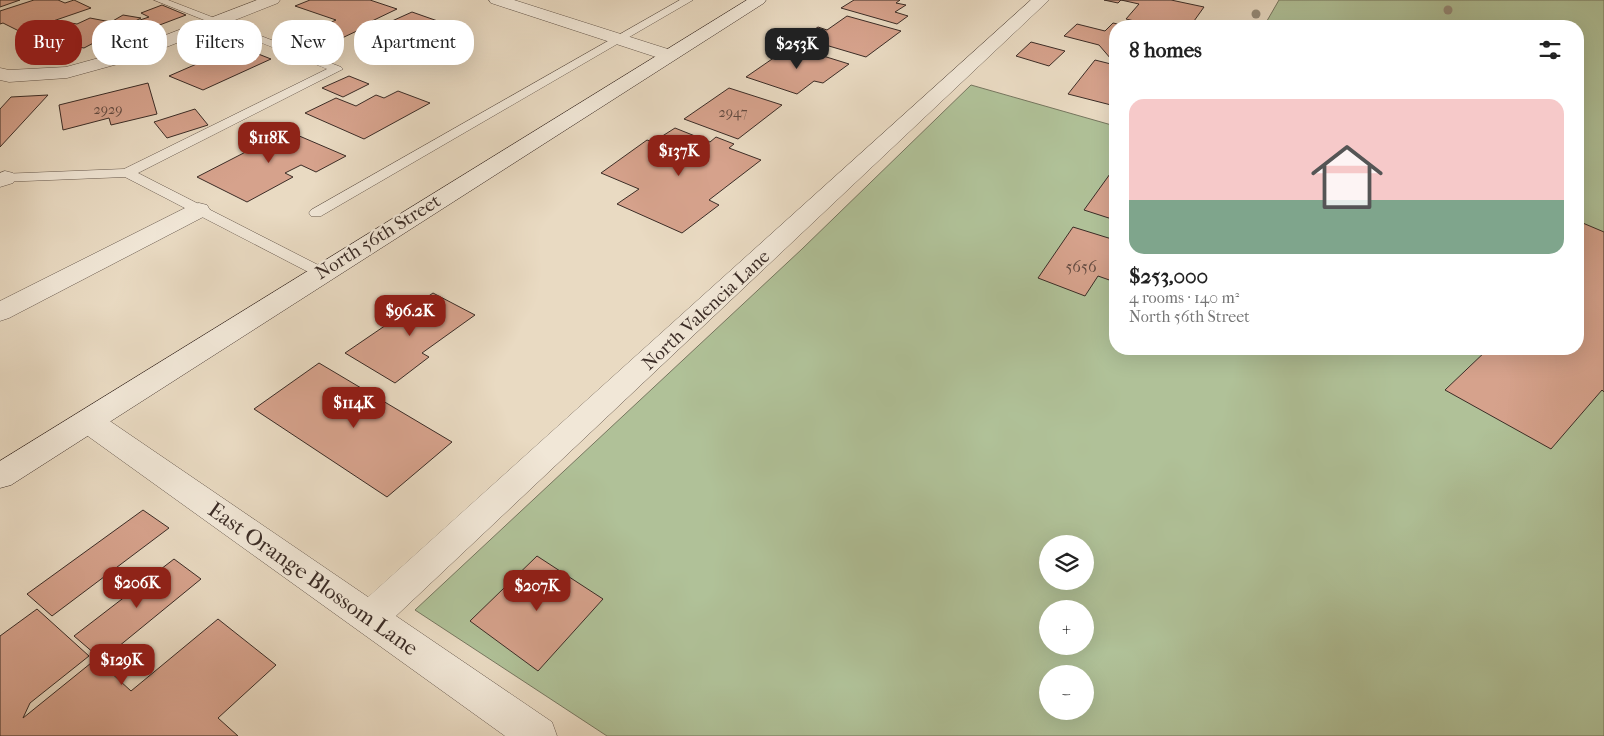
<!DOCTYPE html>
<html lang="en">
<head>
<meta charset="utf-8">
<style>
	body { margin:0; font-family:"IM FELL French Canon",serif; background:#f6f6f6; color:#222; height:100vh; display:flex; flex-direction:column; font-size:19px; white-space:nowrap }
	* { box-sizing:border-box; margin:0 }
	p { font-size:16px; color:#767676 }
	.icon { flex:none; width:28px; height:28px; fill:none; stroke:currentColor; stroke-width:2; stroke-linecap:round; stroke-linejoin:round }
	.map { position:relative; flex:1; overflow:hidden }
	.sheet { position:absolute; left:1109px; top:20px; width:475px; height:335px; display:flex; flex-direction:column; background:#fff; border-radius:20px; box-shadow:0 5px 20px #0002 }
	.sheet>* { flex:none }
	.guide { position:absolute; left:15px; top:20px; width:475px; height:45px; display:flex; gap:10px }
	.buttons { position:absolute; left:1039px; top:535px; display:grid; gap:10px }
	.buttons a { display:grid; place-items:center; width:55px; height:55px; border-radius:50%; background:#fff; box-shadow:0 5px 20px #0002; font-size:25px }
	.price { position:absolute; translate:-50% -42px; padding:0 11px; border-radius:10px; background:#8f2418; color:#fff; font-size:16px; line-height:32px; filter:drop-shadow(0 1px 2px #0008) }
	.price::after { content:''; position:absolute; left:50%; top:30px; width:15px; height:11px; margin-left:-8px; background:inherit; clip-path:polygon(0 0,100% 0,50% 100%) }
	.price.on { background:#222; color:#fff }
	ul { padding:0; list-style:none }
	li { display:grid; align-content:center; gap:10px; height:265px; padding:0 20px }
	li+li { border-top:1px solid #e0e0e0 }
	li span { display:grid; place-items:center; height:155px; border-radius:15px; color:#555 }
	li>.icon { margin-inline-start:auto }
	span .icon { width:90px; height:90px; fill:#fffc; stroke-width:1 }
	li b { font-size:21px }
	h2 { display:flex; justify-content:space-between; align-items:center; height:60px; padding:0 20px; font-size:21px }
	.chip { padding:0 18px; border-radius:20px; background:#fff; box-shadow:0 5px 20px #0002; font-size:18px; line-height:45px }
	.chip.on { background:#8f2418; color:#fff }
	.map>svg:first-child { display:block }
</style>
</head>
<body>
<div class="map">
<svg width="1604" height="736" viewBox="0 0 1604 736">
	<rect width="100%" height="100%" fill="#e9dac2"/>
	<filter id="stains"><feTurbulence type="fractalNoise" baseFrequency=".004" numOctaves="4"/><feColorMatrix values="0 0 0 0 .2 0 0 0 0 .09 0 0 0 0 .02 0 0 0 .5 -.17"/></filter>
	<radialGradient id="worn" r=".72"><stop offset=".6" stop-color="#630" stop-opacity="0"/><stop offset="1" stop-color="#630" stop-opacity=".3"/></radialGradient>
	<path fill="#b0c198" stroke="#76765f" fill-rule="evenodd" d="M1279,0H1604V736H607L415,610L802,249L971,85L1115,126V349H1578V26H1264ZM1048,544H1085V581H1048ZM1048,609H1085V646H1048ZM1048,674H1085V711H1048Z"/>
	<path fill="#d6a28c" stroke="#3b2c26" d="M0,0H20L0,7Z
		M34,0H58L65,3L74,0L91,8L21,32L3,23L0,24V11Z
		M310,0H370L397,9L372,21L376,22L342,38L316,29L336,20L295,6Z
		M854,0H900L896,3L906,5L895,12L908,16L897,24L841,8Z
		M1104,0H1171L1204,7L1194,21L1217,26H1155L1126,19L1139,4L1121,0L1118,3Z
		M162,5L186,15L149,29L134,22L149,17L141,13Z
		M412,12L469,32L414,58L383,46L397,39L372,30Z
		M123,15L141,18L84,48L31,38L65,22L77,24L90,18L111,22Z
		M847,16L901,31L866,57L802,38L818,27L827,30Z
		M1113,23L1127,26H1115V59H1111L1099,45L1064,36L1077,24L1105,31Z
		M1031,42L1065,51L1049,66L1016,56Z
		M238,46L271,59L203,90L169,76Z
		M791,46L849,64L823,83L814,81L797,94L746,77Z
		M1095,60L1115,65V106L1068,94Z
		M349,76L369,84L343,97L322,88Z
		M148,83L157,114L111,125L109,118L63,130L59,105Z
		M729,88L782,105L738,139L684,119Z
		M398,91L430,103L364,139L305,113L336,98L356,106L376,95L384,98Z
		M48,95L0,147V109L11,97Z
		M195,109L208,125L167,138L154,122Z
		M276,126L346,156L316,172L301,165L285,173L293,177L247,202L197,177L267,141L255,136Z
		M675,128L710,142L716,137L734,144L729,148L761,160L709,200L719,205L682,233L617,204L639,189L601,173L647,140L653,142Z
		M1115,167V220L1084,210Z
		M1578,221L1604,232V392L1602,390L1551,449L1445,390L1488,349H1578Z
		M1073,227L1115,240V251L1112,255L1115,256V282L1098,276L1085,296L1038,278Z
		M433,293L475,315L422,353L429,357L395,383L345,353Z
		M319,363L452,442L387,497L254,409Z
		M143,510L169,528L52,616L27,594Z
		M537,556L603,599L538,671L470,621Z
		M174,559L201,579L102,660L74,636Z
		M37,609L89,656L30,703L23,718L96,659L131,691L218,619L276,665L218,718L238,736H0V636Z"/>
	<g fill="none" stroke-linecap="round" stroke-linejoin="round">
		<g stroke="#66584d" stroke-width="1">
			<path id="service" d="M154,0H168L341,67L343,69L138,173L328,270L330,273L328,276H316L125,177L0,182V174L124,169L327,69Z
				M680,0H693L321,216H311L309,213L311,210Z"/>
		</g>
		<g stroke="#66584d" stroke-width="1">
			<path id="minor" d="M257,0H280L278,3L136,59L67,78L9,82L0,80V68L9,70L66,67L124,51Z
				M489,0H514L674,51L677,55L674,59L668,60L662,59L491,3Z
				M1031,0H1049L396,616L552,722L557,736H505L78,429L73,421L78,413L88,410L98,413L368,597Z
				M5,171L13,173L16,178L13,183L0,187V173Z
				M199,203L207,205L210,210L207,215L9,318L0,321V301L191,205Z"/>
		</g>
		<g stroke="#3b2c26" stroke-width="1">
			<path id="secondary" d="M747,0H766L764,3L11,485L0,488V461Z"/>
		</g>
		<use href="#service" fill="#f1e7d7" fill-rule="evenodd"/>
		<use href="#minor" fill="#f1e7d7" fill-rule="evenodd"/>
		<use href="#secondary" fill="#f1e7d7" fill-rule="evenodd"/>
	</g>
	<g fill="#968b79">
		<circle cx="1448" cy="10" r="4.5"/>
		<circle cx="1256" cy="14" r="4.5"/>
	</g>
	<g text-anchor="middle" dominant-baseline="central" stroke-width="4.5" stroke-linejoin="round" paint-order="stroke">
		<g font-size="14" fill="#624a40">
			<text x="108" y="109">2929</text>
			<text x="733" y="112">2947</text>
		</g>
		<g font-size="16" fill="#624a40">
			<text x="1081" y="266">5656</text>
		</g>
		<g font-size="19" fill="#3b2c26" stroke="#f1e7d7">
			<text transform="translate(378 237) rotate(-32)">North 56th Street</text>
			<text transform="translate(706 310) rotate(-43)">North Valencia Lane</text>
		</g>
		<g font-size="22" fill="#3b2c26" stroke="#f1e7d7">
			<text transform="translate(313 579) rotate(35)">East Orange Blossom Lane</text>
		</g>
	</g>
	<rect width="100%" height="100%" filter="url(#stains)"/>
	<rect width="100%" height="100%" fill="url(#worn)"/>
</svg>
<div class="buttons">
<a><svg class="icon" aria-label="layers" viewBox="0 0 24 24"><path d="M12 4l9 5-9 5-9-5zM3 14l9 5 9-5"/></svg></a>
<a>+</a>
<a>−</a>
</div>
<b class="price on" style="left:797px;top:70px">$253K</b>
<b class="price" style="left:269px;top:164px">$118K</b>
<b class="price" style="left:679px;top:177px">$137K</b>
<b class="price" style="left:410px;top:337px">$96.2K</b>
<b class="price" style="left:354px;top:429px">$114K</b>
<b class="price" style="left:137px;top:609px">$206K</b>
<b class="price" style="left:537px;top:612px">$207K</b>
<b class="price" style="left:122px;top:686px">$129K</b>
<div class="guide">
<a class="chip on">Buy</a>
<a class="chip">Rent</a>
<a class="chip">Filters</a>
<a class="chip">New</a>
<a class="chip">Apartment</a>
</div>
<section class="sheet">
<h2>8 homes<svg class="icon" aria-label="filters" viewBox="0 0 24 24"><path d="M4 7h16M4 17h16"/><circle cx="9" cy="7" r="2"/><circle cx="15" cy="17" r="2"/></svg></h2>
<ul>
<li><span style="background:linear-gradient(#f6c9c9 65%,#7fa58c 0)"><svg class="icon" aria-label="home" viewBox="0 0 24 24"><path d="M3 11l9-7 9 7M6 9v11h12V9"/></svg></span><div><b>$253,000</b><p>4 rooms · 140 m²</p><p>North 56th Street</p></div></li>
</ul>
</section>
</div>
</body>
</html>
